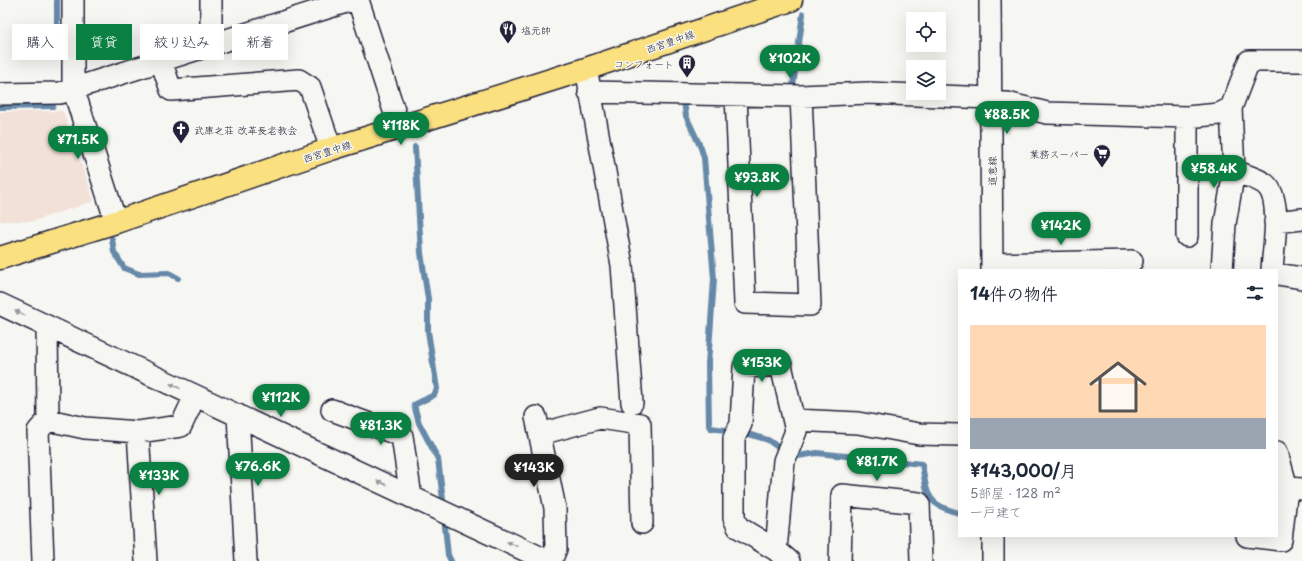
<!DOCTYPE html>
<html lang="ja">
<head>
<meta charset="utf-8">
<style>
	body { margin:0; font-family:"Playpen Sans","Klee One",sans-serif; background:#f2f2f3; color:#1f2937; height:100vh; display:flex; flex-direction:column; font-size:15px; white-space:nowrap }
	* { box-sizing:border-box; margin:0 }
	p { font-size:13px; color:#747a83 }
	.icon { flex:none; width:22px; height:22px; fill:none; stroke:currentColor; stroke-width:2; stroke-linecap:round; stroke-linejoin:round }
	.map { position:relative; flex:1; overflow:hidden }
	.drawer { position:absolute; left:958px; top:269px; width:320px; height:268px; display:flex; flex-direction:column; background:#fff; border-radius:0px; box-shadow:0 4px 16px #0002 }
	.drawer>* { flex:none }
	.banner { position:absolute; left:12px; top:24px; width:380px; height:36px; display:flex; gap:8px }
	.fabs { position:absolute; left:906px; top:12px; display:grid; gap:8px }
	.fabs a { display:grid; place-items:center; width:40px; height:40px; border-radius:0px; background:#fff; box-shadow:0 4px 16px #0002; font-size:20px }
	.price { position:absolute; translate:-50% -34px; padding:0 9px; border-radius:14px; background:#0b8043; color:#fff; font-size:13px; line-height:26px; filter:drop-shadow(0 1px 2px #0008) }
	.price::after { content:''; position:absolute; left:50%; top:24px; width:12px; height:9px; margin-left:-6px; background:inherit; clip-path:polygon(0 0,100% 0,50% 100%) }
	.price.selected { background:#222; color:#fff }
	ul { padding:0; list-style:none }
	li { display:grid; align-content:center; gap:8px; height:212px; padding:0 12px }
	li+li { border-top:1px solid #e0e1e3 }
	li span { display:grid; place-items:center; height:124px; border-radius:0px; color:#555 }
	li>.icon { margin-inline-start:auto }
	span .icon { width:72px; height:72px; fill:#fffc; stroke-width:1 }
	li b { font-size:17px }
	h2 { display:flex; justify-content:space-between; align-items:center; height:48px; padding:0 12px; font-size:17px }
	.chip { padding:0 14px; border-radius:0px; background:#fff; box-shadow:0 4px 16px #0002; font-size:14px; line-height:36px }
	.chip.selected { background:#0b8043; color:#fff }
	.map>svg:first-child { display:block }
</style>
</head>
<body>
<div class="map">
<svg width="1302" height="561" viewBox="0 0 1302 561">
	<rect width="100%" height="100%" fill="#f6f6f2"/>
	<filter id="ink" filterUnits="userSpaceOnUse"><feTurbulence type="fractalNoise" baseFrequency=".025" numOctaves="2"/><feDisplacementMap in="SourceGraphic" scale="8" xChannelSelector="R" yChannelSelector="G"/><feConvolveMatrix kernelMatrix="1 2 1 2 8 2 1 2 1" color-interpolation-filters="sRGB"/></filter>
	<g filter="url(#ink)">
		<path fill="#f1e1d7" d="M63,111L94,201L33,221H0V112Z"/>
		<g fill="none" stroke-linecap="round" stroke-linejoin="round">
			<path stroke="#6689a9" stroke-width="6" d="M57,51V0
				M793,86L803,14
				M684,102L686,116L701,148L704,158L714,279L708,364L709,425L711,428L745,433L768,440L792,457L817,453L922,464C927,494 926,505 959,513
				M0,107L53,106
				M415,147L421,253L428,299V331L437,389L434,395L414,405L419,423L438,459L444,508
				M112,239L114,252L124,268L139,274L169,273L178,278
				M444,517L448,555L451,561"/>
			<g stroke="#22223b" stroke-width="24">
				<path id="minor" d="M73,0V88L116,222
					M358,0L400,129
					M990,0L992,270
					M211,46V0
					M161,61L171,90L299,80L310,87L331,149
					M588,79L622,265L632,403
					M589,92L801,96L868,93L990,98
					M0,94L60,93L352,0
					M736,95L745,303L810,305L801,96
					M991,103H1007L1047,113L1187,117L1219,114L1231,108L1249,61H1302
					M1187,117V236
					M1234,171C1244,175 1257,178 1265,184C1283,198 1273,248 1272,270
					M1275,222L1302,219
					M992,264L1132,261
					M1222,270L1225,224L1234,171L1231,108
					M1277,274L1302,278
					M0,304L548,561
					M47,326L48,420
					M332,410L402,436L411,497
					M238,415L246,561
					M536,417L555,508L556,549L551,561
					M794,420L858,423L919,434L959,435
					M138,432L146,561
					M540,434L600,418L640,424L642,523
					M1277,452L1287,488
					M993,536V561
					M1247,536L1281,540L1287,488L1302,489
					M776,550L784,461L796,431L781,365L744,367L741,424L734,438V518L738,527L776,550L789,561
					M43,561L38,431L48,420L85,428L138,432L181,426L195,396
					M840,561L842,495L919,503L921,561"/>
			</g>
			<g stroke="#22223b" stroke-width="25">
				<path id="major" d="M0,258L116,222L331,149L586,69L791,0"/>
			</g>
			<use href="#minor" stroke="#f6f6f2" stroke-width="21"/>
			<use href="#major" stroke="#fbe080" stroke-width="22"/>
		</g>
		<defs><path id="oneway-solid" d="M-6-.8H1V-3.2L6.5 0L1 3.2V.8H-6Z"/></defs>
		<g fill="#9797a0">
			<use href="#oneway-solid" transform="translate(20 313) rotate(-155)"/>
			<use href="#oneway-solid" transform="translate(175 386) rotate(-155)"/>
			<use href="#oneway-solid" transform="translate(382 483) rotate(-155)"/>
			<use href="#oneway-solid" transform="translate(512 544) rotate(-155)"/>
		</g>
	</g>
	<defs>
		<g id="restaurant-pin" transform="scale(0.9)"><path d="M0 17L-7.5 6A9.5 9.5 0 1 1 7.5 6Z" fill="#22223b" stroke="#f6f6f2"/><path d="M-5-6h1v4h1v-4h1v4h1v-4h1v5L-1.5 .5V6h-2V.5L-5-1ZM5-6V6H3V1.5H1.5Q1.5-4 5-6Z" fill="#fff"/></g>
		<g id="building-pin" transform="scale(0.9)"><path d="M0 17L-7.5 6A9.5 9.5 0 1 1 7.5 6Z" fill="#22223b" stroke="#f6f6f2"/><path d="M-4-6H4V6H1V3H-1V6H-4ZM-2.5-4.3h1.7v1.8h-1.7ZM.8-4.3h1.7v1.8H.8ZM-2.5-1h1.7V.8h-1.7ZM.8-1h1.7V.8H.8Z" fill="#fff"/></g>
		<g id="church-pin" transform="scale(0.9)"><path d="M0 17L-7.5 6A9.5 9.5 0 1 1 7.5 6Z" fill="#22223b" stroke="#f6f6f2"/><path d="M-1.2-6h2.4v3.5h3.3v2.4h-3.3V6h-2.4V-.1h-3.3v-2.4h3.3Z" fill="#fff"/></g>
		<g id="supermarket-pin" transform="scale(0.9)"><path d="M0 17L-7.5 6A9.5 9.5 0 1 1 7.5 6Z" fill="#22223b" stroke="#f6f6f2"/><path d="M-6-5.5h2.5l.6 2H6L4.5 2H-2.5L-4.4-4H-6ZM-1.5 3.2a1.3 1.3 0 1 0 .1 0ZM3 3.2a1.3 1.3 0 1 0 .1 0Z" fill="#fff"/></g>
	</defs>
	<g fill-rule="evenodd">
		<use href="#restaurant-pin" x="508" y="29"/>
		<use href="#building-pin" x="687" y="63"/>
		<use href="#church-pin" x="181" y="129"/>
		<use href="#supermarket-pin" x="1102" y="153"/>
	</g>
	<g text-anchor="middle" dominant-baseline="central" stroke-width="3" stroke-linejoin="round" paint-order="stroke">
		<g font-size="10" fill="#22223b" stroke="#f6f6f2" text-anchor="start">
			<text x="521" y="29">塩元帥</text>
			<text x="674" y="63" text-anchor="end">コンフォート</text>
			<text x="194" y="129">武庫之荘 改革長老教会</text>
			<text x="1089" y="153" text-anchor="end">業務スーパー</text>
		</g>
		<g font-size="10" fill="#22223b" stroke="#f6f6f2">
			<text transform="translate(670 41) rotate(-19)">西宮豊中線</text>
			<text transform="translate(327 151) rotate(-18)">西宮豊中線</text>
			<text transform="translate(991 171) rotate(-90)">道意線</text>
		</g>
	</g>
</svg>
<div class="fabs">
<a><svg class="icon" aria-label="locate" viewBox="0 0 24 24"><circle cx="12" cy="12" r="6"/><path d="M12 2v4M12 18v4M2 12h4M18 12h4"/></svg></a>
<a><svg class="icon" aria-label="layers" viewBox="0 0 24 24"><path d="M12 4l9 5-9 5-9-5zM3 14l9 5 9-5"/></svg></a>
</div>
<b class="price" style="left:790px;top:79px">¥102K</b>
<b class="price" style="left:1007px;top:135px">¥88.5K</b>
<b class="price" style="left:401px;top:146px">¥118K</b>
<b class="price" style="left:78px;top:160px">¥71.5K</b>
<b class="price" style="left:1214px;top:189px">¥58.4K</b>
<b class="price" style="left:757px;top:198px">¥93.8K</b>
<b class="price" style="left:1061px;top:246px">¥142K</b>
<b class="price" style="left:762px;top:383px">¥153K</b>
<b class="price" style="left:281px;top:418px">¥112K</b>
<b class="price" style="left:381px;top:446px">¥81.3K</b>
<b class="price" style="left:877px;top:482px">¥81.7K</b>
<b class="price" style="left:258px;top:487px">¥76.6K</b>
<b class="price selected" style="left:534px;top:488px">¥143K</b>
<b class="price" style="left:159px;top:496px">¥133K</b>
<div class="banner">
<a class="chip">購入</a>
<a class="chip selected">賃貸</a>
<a class="chip">絞り込み</a>
<a class="chip">新着</a>
</div>
<section class="drawer">
<h2>14件の物件<svg class="icon" aria-label="filters" viewBox="0 0 24 24"><path d="M4 7h16M4 17h16"/><circle cx="9" cy="7" r="2"/><circle cx="15" cy="17" r="2"/></svg></h2>
<ul>
<li><span style="background:linear-gradient(#ffd9b3 75%,#9aa5b1 0)"><svg class="icon" aria-label="home" viewBox="0 0 24 24"><path d="M3 11l9-7 9 7M6 9v11h12V9"/></svg></span><div><b>¥143,000/月</b><p>5部屋 · 128 m²</p><p>一戸建て</p></div></li>
</ul>
</section>
</div>
</body>
</html>
